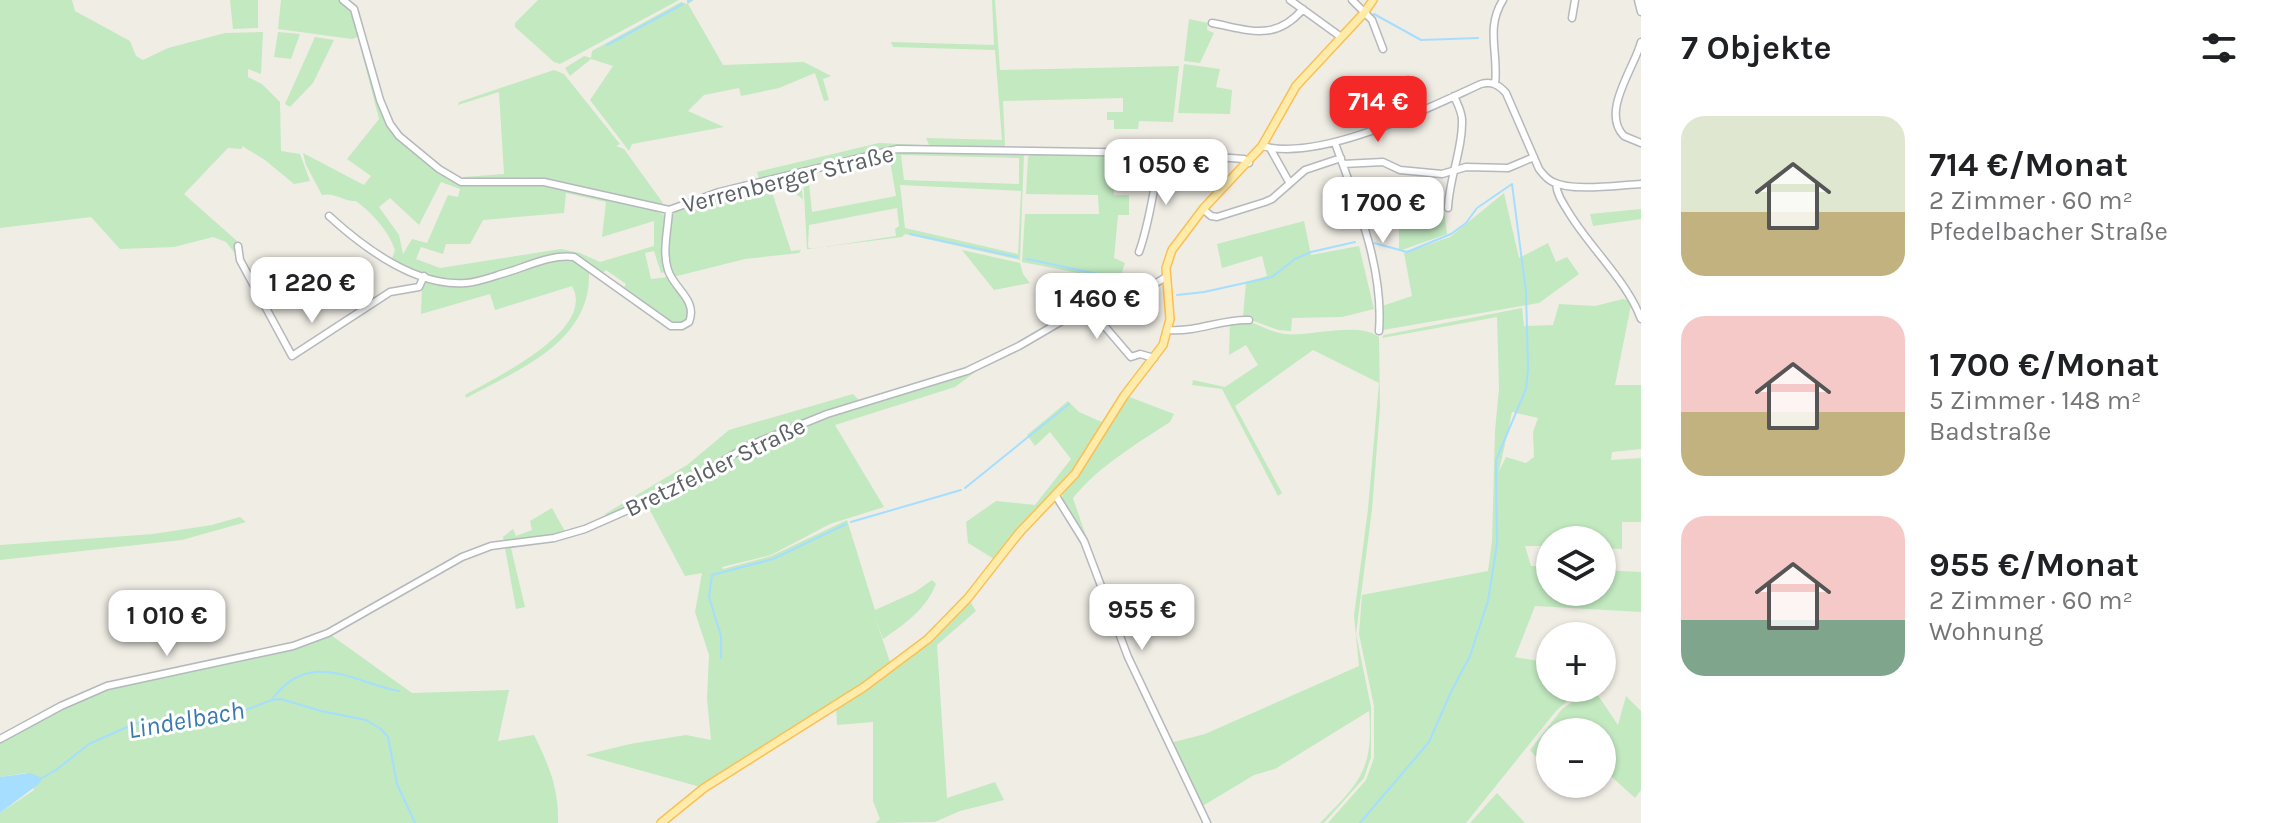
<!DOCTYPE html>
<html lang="de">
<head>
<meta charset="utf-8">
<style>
	body { margin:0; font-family:Karla,sans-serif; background:#f6f6f6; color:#202124; height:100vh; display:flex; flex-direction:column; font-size:30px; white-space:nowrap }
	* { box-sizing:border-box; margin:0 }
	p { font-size:26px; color:#757577 }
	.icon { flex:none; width:44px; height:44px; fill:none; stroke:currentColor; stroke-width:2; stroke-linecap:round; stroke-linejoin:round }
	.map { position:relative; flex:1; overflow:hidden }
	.drawer { display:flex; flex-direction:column; background:#fff; width:640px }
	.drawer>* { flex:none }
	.tools { position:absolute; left:1536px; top:526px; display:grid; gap:16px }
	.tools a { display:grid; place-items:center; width:80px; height:80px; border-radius:50%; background:#fff; box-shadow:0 2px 6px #0004; font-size:40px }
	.price { position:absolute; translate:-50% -68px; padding:0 18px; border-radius:16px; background:#fff; color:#222; font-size:26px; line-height:52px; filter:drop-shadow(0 2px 4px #0008) }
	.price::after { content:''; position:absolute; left:50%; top:48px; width:24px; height:18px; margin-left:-12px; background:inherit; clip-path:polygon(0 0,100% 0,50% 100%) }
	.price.selected { background:#f42927; color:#fff }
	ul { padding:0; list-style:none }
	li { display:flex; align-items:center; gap:24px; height:200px; padding:0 40px }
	li span { display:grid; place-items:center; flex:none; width:224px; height:160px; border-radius:24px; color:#555 }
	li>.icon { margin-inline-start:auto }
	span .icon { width:96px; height:96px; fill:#fffc; stroke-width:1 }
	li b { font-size:34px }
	h2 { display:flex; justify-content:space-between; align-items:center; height:96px; padding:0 40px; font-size:34px }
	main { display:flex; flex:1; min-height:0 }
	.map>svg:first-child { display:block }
</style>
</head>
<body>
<main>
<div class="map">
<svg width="1641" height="823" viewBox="0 0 1641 823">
	<rect width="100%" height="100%" fill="#f0ede5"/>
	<path fill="#c2e9c0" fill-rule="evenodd" d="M0,0H72L75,11L130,41L136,56L143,60L168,48L225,33L263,32L261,74L248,69V77L262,84L280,102L281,151L300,154L310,181L294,184L265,160L242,146V149L228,148L184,194L237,241V256L226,242L213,237L174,247L120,249L91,217L0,228Z
		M230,0H258V28L233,29Z
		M281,0H340L351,9L360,36L352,39L278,29Z
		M538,0H679L560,64L554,62L515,27V23Z
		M687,0H694L688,4L723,65L804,62L831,76L823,79L829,100L824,101L815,73L779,88L741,96L739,88L704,95L688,111L724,127L632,144L629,151L590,100L613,66L591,59L570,76L565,68L584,56L591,58L592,51L681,2L687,4Z
		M992,0H995L1000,70L1179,66L1173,122L1139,121L1138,129H1114V120H1107V112H1123V98L1003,101L1005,146L1000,148L930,147L926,138L1002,140L995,50L893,47L891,42L994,45Z
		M1189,19L1208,23L1207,30L1214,33L1200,63L1184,61Z
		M278,32L300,34L291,59L274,57Z
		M315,37L334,40L313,83L290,107L285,104Z
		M359,42L363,44C369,67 373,93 382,115C392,139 435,175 459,183C479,190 511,180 533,182C571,187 629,198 664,215L666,272L661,273L654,251L645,253L651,279L668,277C677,292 693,304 686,322L671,323L624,288L626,284L606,270L603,273L574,255C543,262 493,280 463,282C440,282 411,272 392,259L395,250C388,230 373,214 356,201C344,202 335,192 322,195L306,165L303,153L364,185L371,176L347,159L379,119ZM441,182L460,189L458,197L448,195L427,243L412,239L403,254L399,235L379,207L390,198L419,225ZM566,193L606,202L602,237L654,221V246L600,262L580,253L561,249L440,268L416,259L421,247L443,254L446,244H470L483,220L564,213Z
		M1184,64L1220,69L1216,87L1232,90L1230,114L1178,113Z
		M554,70L564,74L620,144L616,146L624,149L663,203L662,207C618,195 573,181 528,178C507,177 486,182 465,181L463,177L504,174L499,92L458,105L459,102Z
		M879,143L923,145L876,151L759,179L757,172Z
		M899,151L1024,153L1020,260L905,234L902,237L807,249L803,175ZM889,155L896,196L812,212L808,174ZM901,155L1019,158V184L904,180ZM900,185L1021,191L1018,254L905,228ZM897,208L899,226L895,229L896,236L810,249L808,247L809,225Z
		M1032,153L1113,154L1114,195H1129V215H1118L1114,258L1125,263L1119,281L1022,262L1025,214H1099L1098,195L1026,194L1028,157Z
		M800,174L803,199L786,187L772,192L791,251L801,250L799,253L745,259L673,277C667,258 662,224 676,209L719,194Z
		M1504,193L1519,258L1548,243L1556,262L1567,257L1579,274L1539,303L1383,330L1381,328L1382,306L1412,296L1404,253L1450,237Z
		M1425,207L1444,208L1447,234L1399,251V215Z
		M1641,209V219L1593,226L1590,214Z
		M1304,221L1311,255L1359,246L1374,309L1342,317L1292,318L1291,331L1278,330L1243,317L1246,282L1267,276L1262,256L1222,268L1217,244Z
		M962,250L1020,263L1023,274L1030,283L994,290Z
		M559,258L574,259L589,272C592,342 518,370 466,398L465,395C494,378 597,330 572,286L495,310L490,294L421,314L422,287L429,280L453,285Z
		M1623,299L1627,300L1631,305L1615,385H1641V449L1612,452L1611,460L1641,458V522H1622V549L1602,548V540H1550V546H1525L1531,566L1550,567V592H1602V570L1641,572V612L1535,606L1515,657L1550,663V688H1589L1566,702L1556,711L1466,823H1328L1366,780L1374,758V706L1359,634L1362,595L1488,571L1492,541L1495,431L1499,388L1497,317L1382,338L1384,335L1522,308L1524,326L1553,325L1559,304L1595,306ZM1512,412L1538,418L1533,432L1534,457L1526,463L1506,457L1499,471Z
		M1247,321C1260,325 1271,332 1284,334C1309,337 1358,321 1379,337L1380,408L1372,509L1356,634L1371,707V757L1364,778L1324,823H1320C1359,783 1374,770 1369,711L1275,769L1254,775L1201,807L1170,743L1205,734L1359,666L1354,616L1368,509L1379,383L1313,350L1235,406L1282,493L1278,496L1222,389L1192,385L1193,380L1225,387L1258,365L1246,345L1229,355L1230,323Z
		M990,361L955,387L835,425L884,507L830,524L771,555L722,567L723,569L771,556L847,520L875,610L915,592L932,580L936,584C926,609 905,624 883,639L875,617L891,665L724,771L704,788L585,755L630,744L686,735L711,740L707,699L709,655L695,612L702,573L685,576L646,503L609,519L605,514L687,465L729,430L853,394L862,403Z
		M1127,396L1174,414L1170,422C1135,445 1099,466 1073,498L1109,604L1086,541L1062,499L1063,493L1078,476Z
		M1068,401L1079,412L1104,423L1072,473L1016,531L994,559L968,543L966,522L996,501L1035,505L1071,459L1050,432L1035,446L1027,435Z
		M552,508L567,535L510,544L525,607L516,609L503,537L513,529L516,536L532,530L530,521Z
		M240,517L246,522L182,540L0,560V545L153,534L212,525Z
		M968,598L976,611L937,645L947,798L995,782L1004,800L960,811L935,822L875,823L880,819L873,801V722L837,725L836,705L897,665Z
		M328,633L412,693L509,690L498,741L534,735C549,765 559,789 558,823H0V813L34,790L26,773L0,777V739L107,686L229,660Z
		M1593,688L1618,725L1626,696L1641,711V790L1635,798L1602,768L1608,758L1602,752V732H1580L1567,720L1558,732H1550V742L1537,758L1530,750L1562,709Z
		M1497,793L1525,823H1470Z"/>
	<path fill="#a5deff" d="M30,773L42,778L40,783L0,813V777Z"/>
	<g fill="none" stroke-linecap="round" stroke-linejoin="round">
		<path stroke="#a5deff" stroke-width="2" d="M688,1L691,0
			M1374,14L1421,40L1478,38
			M607,45L683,4
			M910,234L1017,257
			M1027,259L1112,277
			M1177,295L1204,292L1272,277L1295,259L1311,252L1355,242
			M965,488L1069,404
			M851,522L961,490
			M721,658V636L709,597L712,575L773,559L846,524
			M273,698C311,648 354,683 399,691
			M40,779L56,770L89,744L134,724L150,721L229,716L272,700L281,699L321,711L366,720L381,729L388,737L397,784L415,823
			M1360,823L1429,742L1450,694L1470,656L1488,601L1497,544L1496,460L1526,389L1528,369L1526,292L1512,184L1477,208L1466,223L1451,234L1407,252L1374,243"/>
		<g stroke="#b5b8bc" stroke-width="9">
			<path id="minor" d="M343,0L354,9L380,100L390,124L399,136L439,169L461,182H544L669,210L719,192L897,149L1162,153L1244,159L1249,163
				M1290,0L1341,37
				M1352,0L1372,20L1383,49
				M1638,0L1641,12
				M1572,18L1575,0
				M1212,23C1249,30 1275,42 1303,9
				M1641,42C1635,67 1600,112 1624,136L1641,143
				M1408,80L1423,110
				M1495,84C1499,54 1485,28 1503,0
				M1335,143C1356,202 1384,267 1379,331
				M1262,146C1321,162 1426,109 1481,84C1492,81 1499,85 1506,93L1539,169C1543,174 1546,179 1553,182C1572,192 1619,185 1641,184
				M1270,148L1289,182
				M1343,164L1383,162L1400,170L1442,174L1466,167L1508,168L1534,157
				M1556,184C1557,195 1563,203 1569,213C1591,249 1627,281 1641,319
				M1448,208C1449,179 1463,148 1462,120C1462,112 1457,103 1454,96
				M1203,209L1211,216L1217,217L1265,202L1272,199L1305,170L1341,158
				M329,216C364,248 416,287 466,283C480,282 494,276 508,272C528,266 552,254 574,257L671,326H682L689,322C698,300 674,289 668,270C662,251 668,230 669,210
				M238,246L240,260L292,356L390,292L419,287L424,276
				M1139,252C1151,219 1153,186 1162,153
				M1092,308L1095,315L1131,357L1140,354L1154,358
				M1169,330C1199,332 1221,319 1249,320
				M1056,496L1084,541L1128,657L1207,823
				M0,739L61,706L107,686L293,646L328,633L462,557L491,546L554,538L585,529L678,488L746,447L827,414L967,371L1019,346L1079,311L1133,297L1166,277"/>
		</g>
		<g stroke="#fac054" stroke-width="10">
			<path id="major" d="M661,823L704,788L864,687L928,639L968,598L1019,533L1075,474L1124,396L1163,345L1170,319L1166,268L1172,250L1203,209L1262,146L1296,86L1364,13L1373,0"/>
		</g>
		<use href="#minor" stroke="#fff" stroke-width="6"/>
		<use href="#major" stroke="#ffecaa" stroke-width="7"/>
	</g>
	<g text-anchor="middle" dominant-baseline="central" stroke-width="6" stroke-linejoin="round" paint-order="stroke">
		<g font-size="24" fill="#5c6166" stroke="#fff">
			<text transform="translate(788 179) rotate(-14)">Verrenberger Straße</text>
			<text transform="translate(715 467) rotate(-26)">Bretzfelder Straße</text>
		</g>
		<g font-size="26" font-style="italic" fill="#397aaf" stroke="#fff">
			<text transform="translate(186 720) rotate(-10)">Lindelbach</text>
		</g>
	</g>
</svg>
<div class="tools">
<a><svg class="icon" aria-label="layers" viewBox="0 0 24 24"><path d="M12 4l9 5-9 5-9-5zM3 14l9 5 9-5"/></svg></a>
<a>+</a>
<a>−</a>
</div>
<b class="price selected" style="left:1378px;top:144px">714 €</b>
<b class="price" style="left:1166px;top:207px">1 050 €</b>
<b class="price" style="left:1383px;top:245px">1 700 €</b>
<b class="price" style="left:312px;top:325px">1 220 €</b>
<b class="price" style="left:1097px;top:341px">1 460 €</b>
<b class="price" style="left:1142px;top:652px">955 €</b>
<b class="price" style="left:167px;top:658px">1 010 €</b>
</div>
<section class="drawer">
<h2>7 Objekte<svg class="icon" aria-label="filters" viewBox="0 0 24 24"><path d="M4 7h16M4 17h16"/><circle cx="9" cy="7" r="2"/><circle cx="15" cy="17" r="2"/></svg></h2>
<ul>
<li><span style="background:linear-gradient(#dfe7d0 60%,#c2b280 0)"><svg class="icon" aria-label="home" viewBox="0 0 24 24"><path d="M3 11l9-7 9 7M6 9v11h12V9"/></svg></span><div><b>714 €/Monat</b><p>2 Zimmer · 60 m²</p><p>Pfedelbacher Straße</p></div></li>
<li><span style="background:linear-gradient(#f6c9c9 60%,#c2b280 0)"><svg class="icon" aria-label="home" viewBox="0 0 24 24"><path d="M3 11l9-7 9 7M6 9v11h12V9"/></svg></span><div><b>1 700 €/Monat</b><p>5 Zimmer · 148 m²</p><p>Badstraße</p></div></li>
<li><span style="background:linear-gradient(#f6c9c9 65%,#7fa58c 0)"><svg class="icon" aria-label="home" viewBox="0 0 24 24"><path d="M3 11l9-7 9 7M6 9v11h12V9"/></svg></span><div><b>955 €/Monat</b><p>2 Zimmer · 60 m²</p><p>Wohnung</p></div></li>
</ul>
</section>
</main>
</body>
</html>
